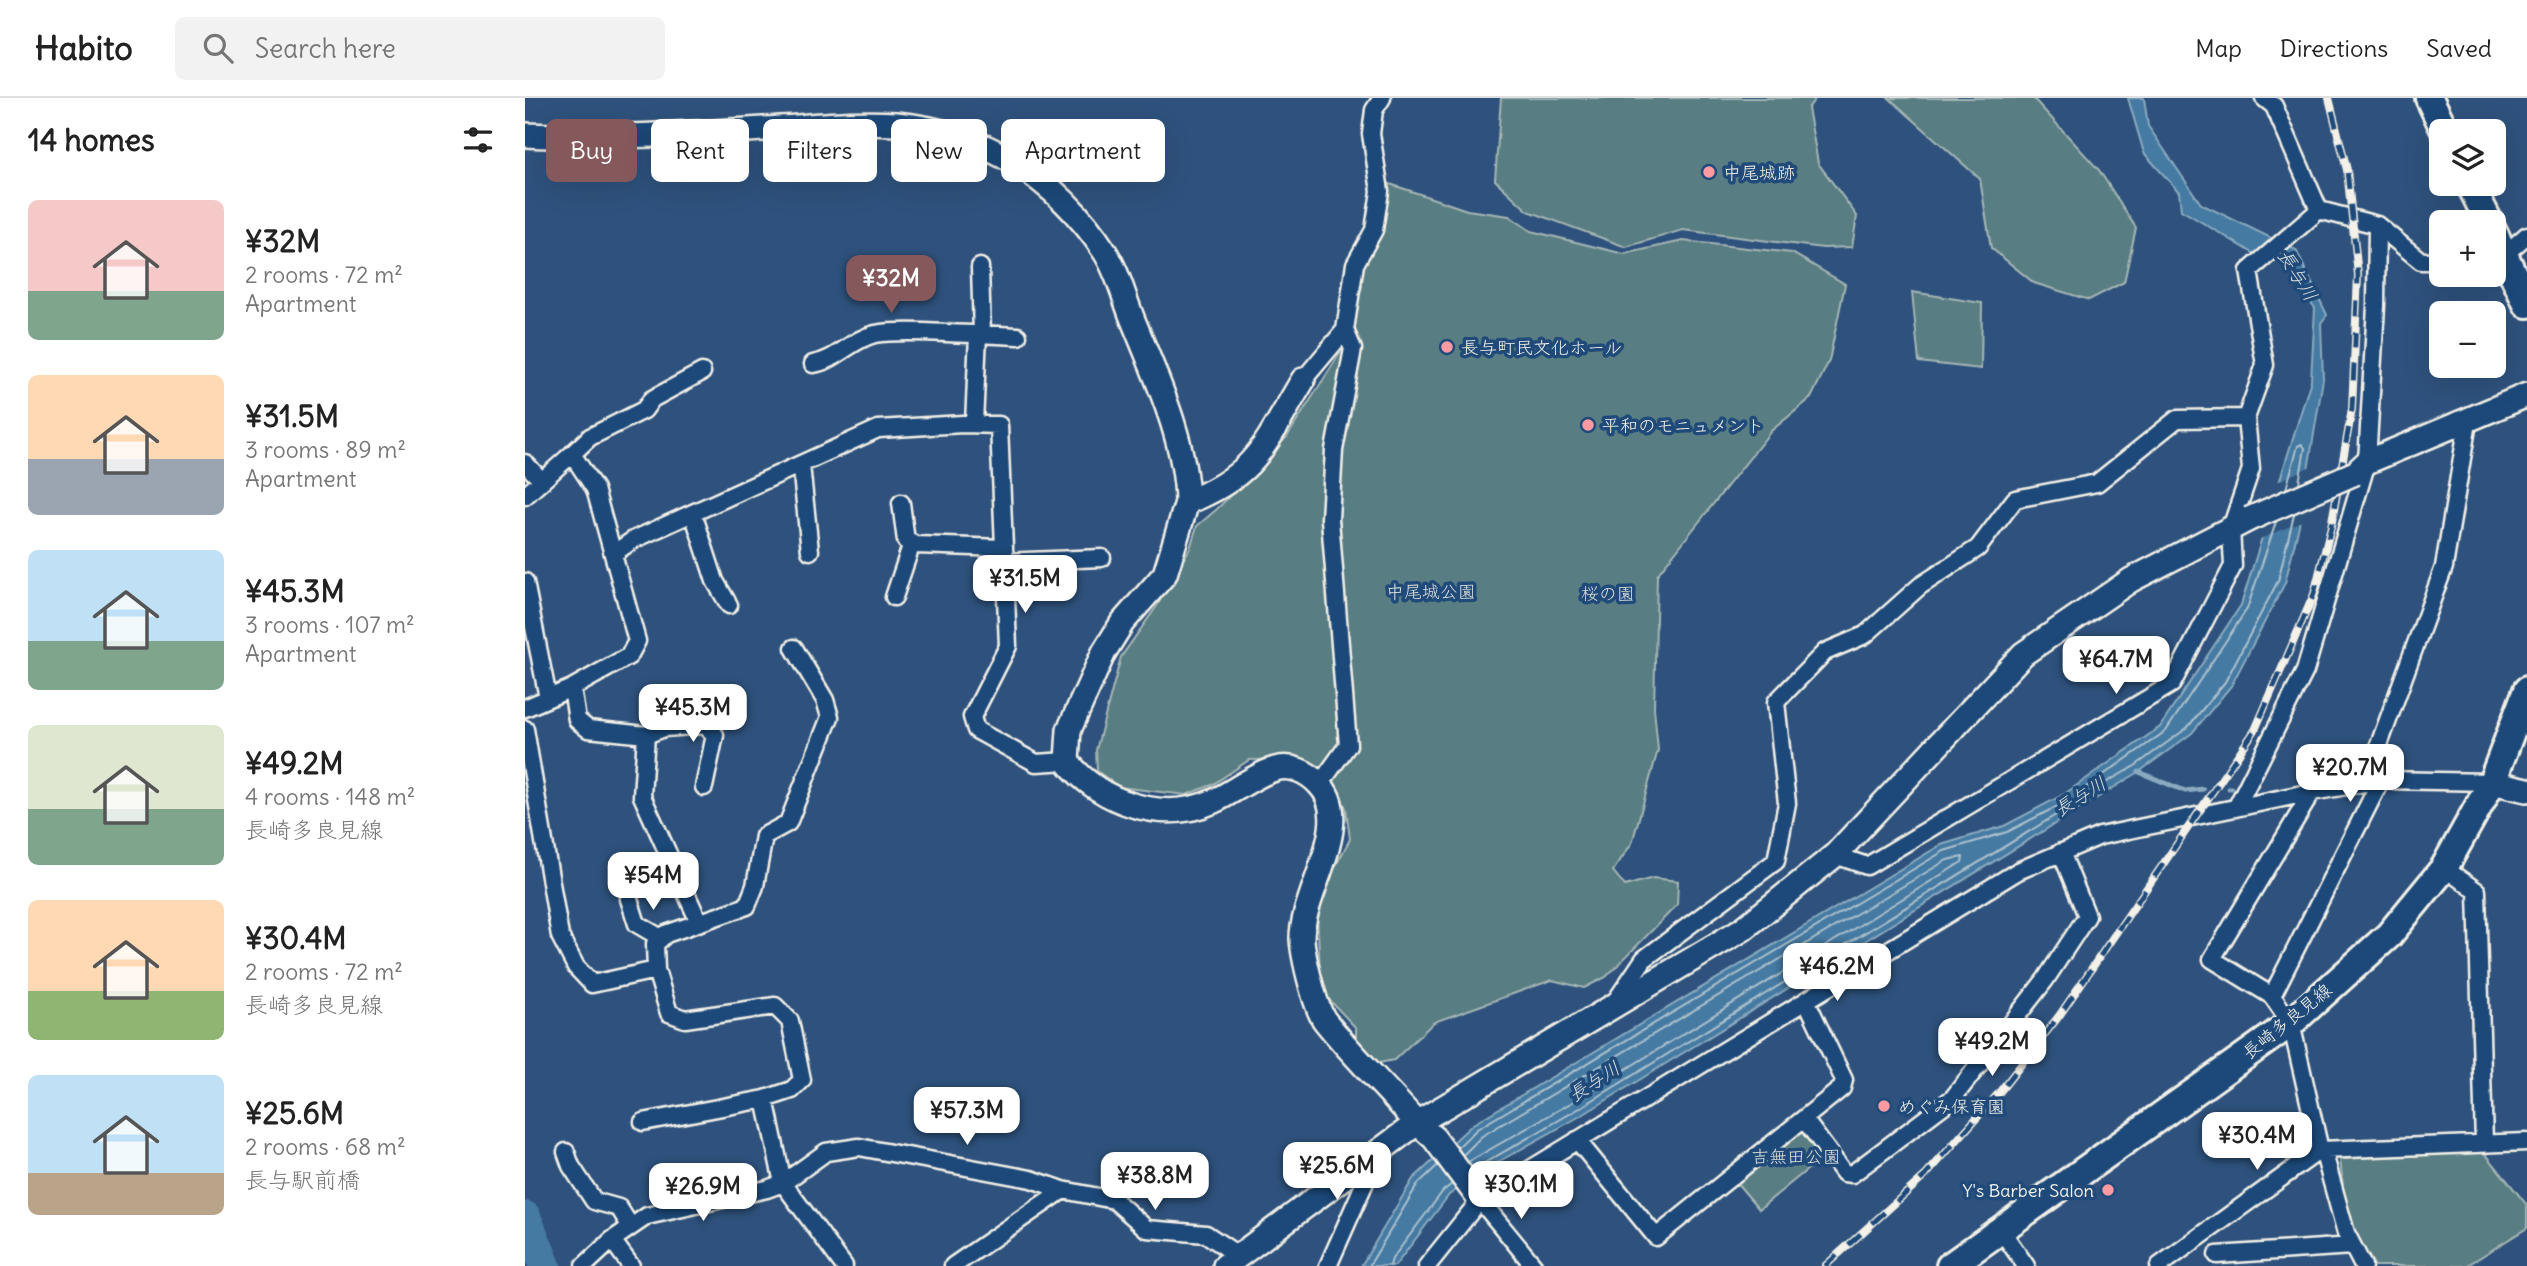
<!DOCTYPE html>
<html lang="en">
<head>
<meta charset="utf-8">
<style>
	body { margin:0; font-family:Delius,"Klee One",sans-serif; background:#f2f2f2; color:#222; height:100vh; display:flex; flex-direction:column; font-size:26px; white-space:nowrap }
	* { box-sizing:border-box; margin:0 }
	p { font-size:23px; color:#767676 }
	.icon { flex:none; width:38px; height:38px; fill:none; stroke:currentColor; stroke-width:2; stroke-linecap:round; stroke-linejoin:round }
	.map { position:relative; flex:1; overflow:hidden }
	.details { display:flex; flex-direction:column; background:#fff; width:525px }
	.details>* { flex:none }
	.hud { position:absolute; left:21px; top:21px; width:665px; height:63px; display:flex; gap:14px }
	.buttons { position:absolute; left:1904px; top:21px; display:grid; gap:14px }
	.buttons a { display:grid; place-items:center; width:77px; height:77px; border-radius:10px; background:#fff; box-shadow:0 7px 28px #0002; font-size:35px }
	.price { position:absolute; translate:-50% -60px; padding:0 16px; border-radius:14px; background:#fff; color:#222; font-size:23px; line-height:46px; filter:drop-shadow(0 2px 4px #0008) }
	.price::after { content:''; position:absolute; left:50%; top:42px; width:21px; height:16px; margin-left:-10px; background:inherit; clip-path:polygon(0 0,100% 0,50% 100%) }
	.price.on { background:#85585c; color:#fff }
	ul { padding:0; list-style:none }
	li { display:flex; align-items:center; gap:21px; height:175px; padding:0 28px }
	li span { display:grid; place-items:center; flex:none; width:196px; height:140px; border-radius:10px; color:#555 }
	li>.icon { margin-inline-start:auto }
	span .icon { width:84px; height:84px; fill:#fffc; stroke-width:1 }
	li b { font-size:30px }
	h2 { display:flex; justify-content:space-between; align-items:center; height:84px; padding:0 28px; font-size:30px }
	.chip { padding:0 24px; border-radius:10px; background:#fff; box-shadow:0 7px 28px #0002; font-size:24px; line-height:63px }
	.chip.on { background:#85585c; color:#fff }
	header { display:flex; align-items:center; gap:42px; box-sizing:border-box; height:98px; padding:0 35px; background:#fff; border-bottom:2px solid #e0e0e0 }
	header strong { font-size:33px }
	nav { display:flex; gap:38px; margin-inline-start:auto; font-size:24px }
	.search { width:490px; height:63px; background:#f2f2f2; display:flex; align-items:center; gap:18px; box-sizing:border-box; padding:0 24px; border-radius:10px; color:#767676; font-size:26px }
	main { display:flex; flex:1; min-height:0 }
	.map>svg:first-child { display:block }
</style>
</head>
<body>
<header>
<strong>Habito</strong>
<div class="search"><svg class="icon" aria-label="search" viewBox="0 0 24 24"><circle cx="10" cy="10" r="6"/><path d="M15 15l6 6"/></svg>Search here</div>
<nav><a>Map</a><a>Directions</a><a>Saved</a></nav>
</header>
<main>
<section class="details">
<h2>14 homes<svg class="icon" aria-label="filters" viewBox="0 0 24 24"><path d="M4 7h16M4 17h16"/><circle cx="9" cy="7" r="2"/><circle cx="15" cy="17" r="2"/></svg></h2>
<ul>
<li><span style="background:linear-gradient(#f6c9c9 65%,#7fa58c 0)"><svg class="icon" aria-label="home" viewBox="0 0 24 24"><path d="M3 11l9-7 9 7M6 9v11h12V9"/></svg></span><div><b>¥32M</b><p>2 rooms · 72 m²</p><p>Apartment</p></div></li>
<li><span style="background:linear-gradient(#ffd9b3 60%,#9aa5b1 0)"><svg class="icon" aria-label="home" viewBox="0 0 24 24"><path d="M3 11l9-7 9 7M6 9v11h12V9"/></svg></span><div><b>¥31.5M</b><p>3 rooms · 89 m²</p><p>Apartment</p></div></li>
<li><span style="background:linear-gradient(#bfe0f5 65%,#7fa58c 0)"><svg class="icon" aria-label="home" viewBox="0 0 24 24"><path d="M3 11l9-7 9 7M6 9v11h12V9"/></svg></span><div><b>¥45.3M</b><p>3 rooms · 107 m²</p><p>Apartment</p></div></li>
<li><span style="background:linear-gradient(#dfe7d0 60%,#7fa58c 0)"><svg class="icon" aria-label="home" viewBox="0 0 24 24"><path d="M3 11l9-7 9 7M6 9v11h12V9"/></svg></span><div><b>¥49.2M</b><p>4 rooms · 148 m²</p><p>長崎多良見線</p></div></li>
<li><span style="background:linear-gradient(#ffd9b3 65%,#8fb573 0)"><svg class="icon" aria-label="home" viewBox="0 0 24 24"><path d="M3 11l9-7 9 7M6 9v11h12V9"/></svg></span><div><b>¥30.4M</b><p>2 rooms · 72 m²</p><p>長崎多良見線</p></div></li>
<li><span style="background:linear-gradient(#bfe0f5 70%,#b9a48a 0)"><svg class="icon" aria-label="home" viewBox="0 0 24 24"><path d="M3 11l9-7 9 7M6 9v11h12V9"/></svg></span><div><b>¥25.6M</b><p>2 rooms · 68 m²</p><p>長与駅前橋</p></div></li>
</ul>
</section>
<div class="map">
<svg width="2002" height="1168" viewBox="0 0 2002 1168">
	<rect width="100%" height="100%" fill="#2e527d"/>
	<filter id="ink" filterUnits="userSpaceOnUse"><feTurbulence type="fractalNoise" baseFrequency=".0143" numOctaves="2"/><feDisplacementMap in="SourceGraphic" scale="14" xChannelSelector="R" yChannelSelector="G"/><feConvolveMatrix kernelMatrix="1 2 1 2 8 2 1 2 1" color-interpolation-filters="sRGB"/></filter>
	<g filter="url(#ink)">
		<path fill="#597d82" stroke="#a6b7b5" stroke-width="2" d="M976,0H1291L1283,10L1293,65L1332,118L1327,149L1298,150L1158,132L1101,149L1003,113L970,82Z
			M1364,0H1508L1574,72L1611,130L1599,184L1564,202L1509,185L1466,150L1455,81Z
			M862,85L942,112L984,118L1006,133L1099,156L1158,143L1267,155L1320,186L1304,263L1286,300L1246,333L1132,477L1129,610L1133,652L1107,745L1088,773L1100,788L1128,780L1153,783L1152,807L1081,879L1059,890L1027,882L909,924L869,962L854,965L831,943V930L796,893L792,814L806,777L825,741L821,710L808,683L788,668L760,661L724,662L687,687L661,697L594,689L572,673L571,652L596,559L632,508L665,450L672,428L692,411L762,339L817,252L837,189L834,143Z
			M1387,194L1457,205L1456,271L1394,264Z
			M1276,1030L1299,1058L1234,1111L1211,1084Z
			M1959,1054L2002,1107V1130L1941,1168H1850L1822,1124L1815,1061Z"/>
		<path fill="#457aa3" stroke="#8baabf" stroke-width="2" d="M1603,0H1619L1623,28L1676,106L1771,152L1802,217L1796,225L1798,281L1774,427L1760,485L1706,588L1667,635L1614,674L1059,1016L964,1069L924,1097L870,1168H836L888,1081L948,1026L1416,747L1479,728L1538,697L1635,629L1716,507L1786,282L1790,210L1754,160L1735,159L1656,112L1654,94L1619,55Z"/>
		<path fill="#2e527d" d="M1788,367L1779,422L1735,441L1752,384Z"/>
		<g fill="none" stroke-linecap="round" stroke-linejoin="round">
			<path stroke="#aec1cc" stroke-width="2" d="M1761,391L1773,348L1777,346L1780,350L1774,385
				M1751,424L1722,511L1641,633L1554,694V700L1610,668L1662,630L1700,584L1753,483L1769,416
				M932,1050L952,1031L1419,753L1482,734L1531,709L1535,710L1534,715L1055,1010L949,1071
				M938,1057L957,1038L1422,762L1438,759L1437,764L1051,1002L943,1064
				M844,1168L893,1086L913,1067
				M865,1168L867,1161L918,1093L927,1086"/>
			<path stroke="#8baabf" stroke-width="5" d="M1614,674L1660,693L1678,691
				M1704,690H1706"/>
			<path stroke="#457aa3" stroke-width="32" d="M0,1119L20,1168"/>
			<g stroke="#f4f1e8" stroke-width="21">
				<path id="street" d="M1739,0L1749,8L1794,112
					M1794,112L1852,127L1896,163H1916
					M1979,157L2002,137
					M455,169L457,236
					M288,266C311,263 327,241 350,236C377,231 424,236 453,236
					M778,282L820,232L830,166L849,132L855,93L846,36L849,12L857,0
					M449,326L453,236L493,238
					M47,356L65,339L119,312L127,301L177,274
					M0,365L17,383
					M276,367L285,453
					M0,398L47,356L70,391L112,543L104,558L47,590L0,610
					M376,405L381,443L391,447L478,450
					M168,415L190,483L204,507
					M88,456L108,442L353,331L438,326L474,327L483,548L447,619L451,632L511,665L542,663
					M479,464L577,460
					M0,484L23,600
					M369,499L387,445
					M269,550L300,602L305,619L263,725L239,738L230,788L222,808L141,836L130,846L131,872L144,915L160,921L250,908L265,923L277,982L267,992L240,1001L258,1085L319,1168
					M47,590L52,622L63,631L121,637L117,698L174,824
					M0,631L35,838L51,869L67,886L131,872
					M121,637L139,630L180,627L190,637L179,689
					M1840,685L1919,469L1943,324
					M795,686L823,647L805,421L809,352L828,251L820,232
					M1787,694L1687,861L1747,898L1766,925L1795,1052
					M1711,710L1780,573L1842,364L1851,208L1852,127
					M1310,757L1342,768L1647,586L1708,468L1706,430L1726,371L1721,320
					M1919,770L1952,793L1959,1045
					M104,801L112,826L136,840
					M1747,898L1856,682
					M1090,904L1119,861L1251,763L1262,705L1251,604L1300,554L1340,537L1395,488L1453,450L1490,401L1572,385L1652,321L1721,320L1740,267L1724,173L1794,112
					M1279,1021L1319,1075L1327,1076L1428,1000L1520,882L1562,818L1536,754
					M118,1024L240,1001
					M1052,1042L1131,1139L1317,990L1319,982L1281,902
					M1798,1052L1821,1135L1838,1168
					M41,1054L46,1068L69,1103L94,1110L106,1129
					M955,1102L1009,1168
					M1476,1132L1501,1168
					M87,1142L106,1168
					M1692,1157L1827,1148
					M59,1168L87,1142L122,1118L242,1091L258,1085L301,1054L334,1049L506,1081L538,1092L589,1102L622,1131L681,1136L714,1158
					M428,1168L538,1092
					M803,1168L853,1055
					M902,1168L955,1102L1493,773L1575,738L1787,694L1856,682L1967,684
					M1634,1168L1795,1052L2002,1044"/>
			</g>
			<g stroke="#f4f1e8" stroke-width="28">
				<path id="secondary" d="M0,37C80,41 159,36 238,31C282,29 327,23 371,26C459,34 532,80 580,154C593,174 599,200 608,222C631,279 661,343 662,404
					M778,282C741,343 733,377 662,404L640,476L597,525L579,554L544,632L542,663C575,705 638,726 689,703C709,694 729,677 750,671C766,666 782,674 793,685C832,722 776,796 777,841C778,858 790,910 800,923C828,958 862,991 892,1025L909,1040L955,1102
					M1830,375L1842,364L2002,297
					M1967,684L2002,692
					M700,1168L892,1025L1218,831L1310,757L1498,556L1606,482L1724,421"/>
			</g>
			<g stroke="#f4f1e8" stroke-width="32">
				<path id="primary" d="M1904,0L1920,33
					M1945,86L1964,124
					M1969,135L2002,206
					M1425,1168L1766,925L1864,837L1919,770L1967,684L2002,592"/>
			</g>
			<use href="#street" stroke="#1f4a7a" stroke-width="16"/>
			<use href="#secondary" stroke="#1f4a7a" stroke-width="23"/>
			<use href="#primary" stroke="#1f4a7a" stroke-width="26"/>
			<g stroke="#f4f1e8" stroke-width="8">
				<path id="rail" d="M1300,1168L1401,1077L1473,996L1534,918L1730,632L1789,496L1806,429L1827,311L1833,177L1822,72L1804,0"/>
			</g>
			<use href="#rail" stroke="#1f4a7a" stroke-width="5" stroke-dasharray="16" stroke-linecap="butt"/>
			<g stroke="#f4f1e8" stroke-width="28" stroke-linecap="butt">
				<path id="secondary-bridge" d="M1724,421L1830,375"/>
			</g>
			<use href="#secondary-bridge" stroke="#1f4a7a" stroke-width="23"/>
		</g>
	</g>
	<g fill="#ff9aa2" stroke="#1f4a7a" stroke-width="2.5">
		<circle cx="1184" cy="74" r="7"/>
		<circle cx="922" cy="249" r="7"/>
		<circle cx="1063" cy="327" r="7"/>
		<circle cx="1359" cy="1008" r="7"/>
		<circle cx="1583" cy="1092" r="7"/>
	</g>
	<g text-anchor="middle" dominant-baseline="central" stroke-width="7" stroke-linejoin="round" paint-order="stroke">
		<g font-size="18" fill="#f4f1e8" stroke="#1f4a7a" text-anchor="start">
			<text x="1198" y="74">中尾城跡</text>
			<text x="936" y="249">長与町民文化ホール</text>
			<text x="1077" y="327">平和のモニュメント</text>
			<text x="1373" y="1008">めぐみ保育園</text>
			<text x="1569" y="1092" text-anchor="end">Y's Barber Salon</text>
		</g>
		<g font-size="18" fill="#dde0d9" stroke="#1f4a7a">
			<text x="906" y="493">中尾城公園</text>
			<text x="1083" y="495">桜の園</text>
			<text x="1271" y="1058">吉無田公園</text>
		</g>
		<g font-size="18" fill="#f4f1e8" stroke="#1f4a7a">
			<text transform="translate(1762 923) rotate(-39)">長崎多良見線</text>
		</g>
		<g font-size="19" font-style="italic" fill="#dadfde" stroke="#1f4a7a">
			<text transform="translate(1773 177) rotate(58)">長与川</text>
			<text transform="translate(1555 698) rotate(-32)">長与川</text>
			<text transform="translate(1069 983) rotate(-33)">長与川</text>
		</g>
	</g>
</svg>
<div class="buttons">
<a><svg class="icon" aria-label="layers" viewBox="0 0 24 24"><path d="M12 4l9 5-9 5-9-5zM3 14l9 5 9-5"/></svg></a>
<a>+</a>
<a>−</a>
</div>
<b class="price on" style="left:366px;top:217px">¥32M</b>
<b class="price" style="left:500px;top:517px">¥31.5M</b>
<b class="price" style="left:1591px;top:598px">¥64.7M</b>
<b class="price" style="left:168px;top:646px">¥45.3M</b>
<b class="price" style="left:1825px;top:706px">¥20.7M</b>
<b class="price" style="left:128px;top:814px">¥54M</b>
<b class="price" style="left:1312px;top:905px">¥46.2M</b>
<b class="price" style="left:1467px;top:980px">¥49.2M</b>
<b class="price" style="left:442px;top:1049px">¥57.3M</b>
<b class="price" style="left:1732px;top:1074px">¥30.4M</b>
<b class="price" style="left:812px;top:1104px">¥25.6M</b>
<b class="price" style="left:630px;top:1114px">¥38.8M</b>
<b class="price" style="left:996px;top:1123px">¥30.1M</b>
<b class="price" style="left:178px;top:1125px">¥26.9M</b>
<div class="hud">
<a class="chip on">Buy</a>
<a class="chip">Rent</a>
<a class="chip">Filters</a>
<a class="chip">New</a>
<a class="chip">Apartment</a>
</div>
</div>
</main>
</body>
</html>
